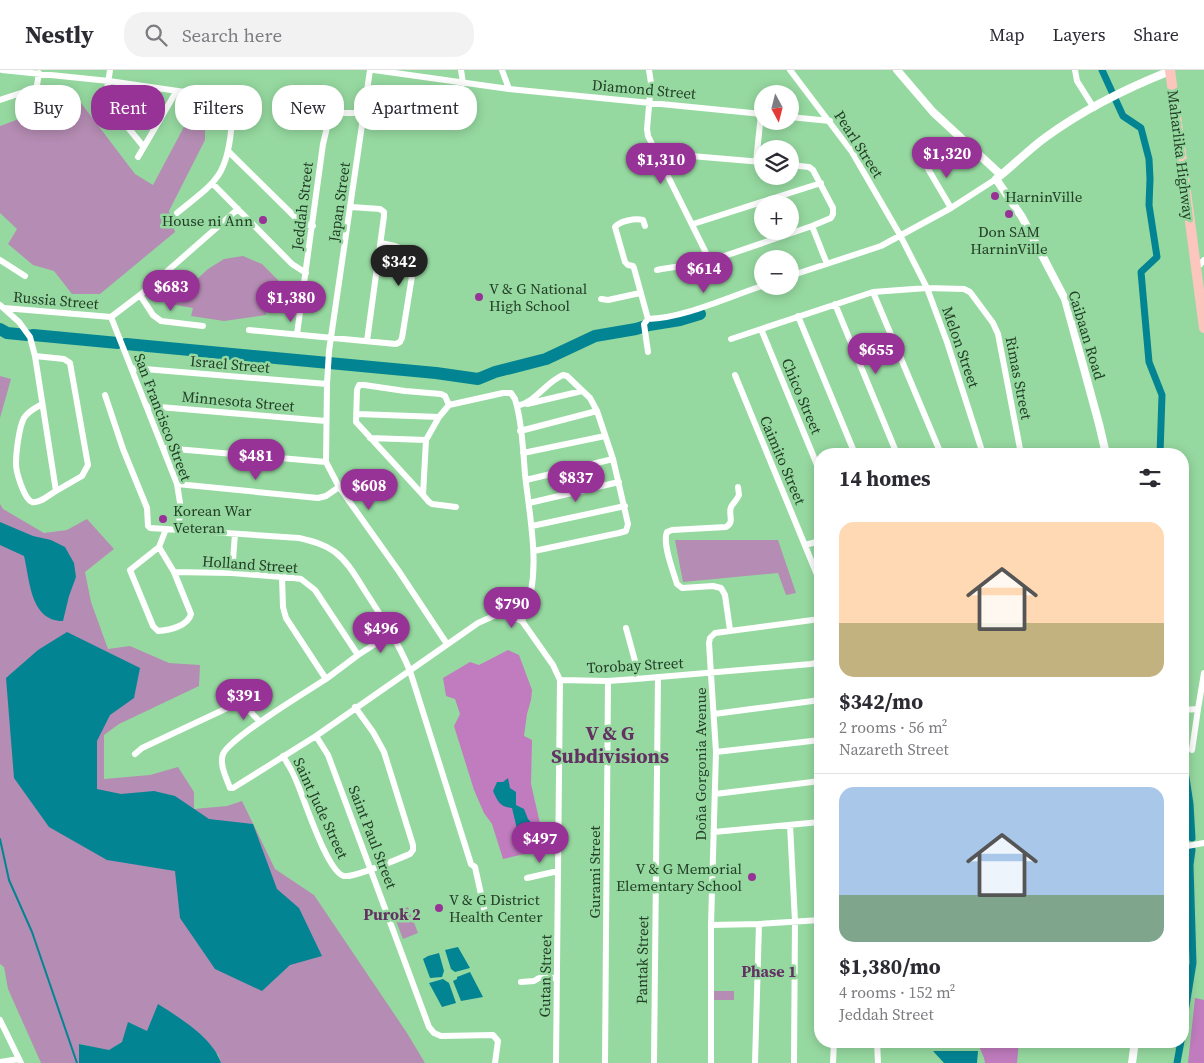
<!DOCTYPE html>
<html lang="en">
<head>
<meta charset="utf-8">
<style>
	body { margin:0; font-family:"Source Serif 4",serif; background:#f2f2f3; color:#2b2b33; height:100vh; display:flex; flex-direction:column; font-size:19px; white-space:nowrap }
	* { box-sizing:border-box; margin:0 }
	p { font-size:16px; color:#7c7c81 }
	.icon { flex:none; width:28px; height:28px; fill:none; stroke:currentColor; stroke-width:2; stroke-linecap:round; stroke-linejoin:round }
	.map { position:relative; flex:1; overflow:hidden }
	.details { position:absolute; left:814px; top:378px; width:375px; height:600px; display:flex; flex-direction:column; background:#fff; border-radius:20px; box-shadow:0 2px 12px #0003 }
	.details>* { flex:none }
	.banner { position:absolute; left:15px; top:15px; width:475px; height:45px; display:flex; gap:10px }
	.needle { width:32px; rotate:173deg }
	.tools { position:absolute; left:754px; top:15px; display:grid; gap:10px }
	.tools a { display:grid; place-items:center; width:45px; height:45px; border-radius:50%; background:#fff; box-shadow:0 2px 12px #0003; font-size:25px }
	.price { position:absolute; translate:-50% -42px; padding:0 11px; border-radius:18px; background:#973296; color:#fff; font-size:16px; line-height:32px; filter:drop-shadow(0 1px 2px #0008) }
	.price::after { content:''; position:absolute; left:50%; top:30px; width:15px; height:11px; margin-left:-8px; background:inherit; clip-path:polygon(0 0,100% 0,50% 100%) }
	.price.on { background:#222; color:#fff }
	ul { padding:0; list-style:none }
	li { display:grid; align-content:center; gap:10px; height:265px; padding:0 25px }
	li+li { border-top:1px solid #e1e1e2 }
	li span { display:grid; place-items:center; height:155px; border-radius:15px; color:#555 }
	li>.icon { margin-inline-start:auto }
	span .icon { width:90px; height:90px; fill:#fffc; stroke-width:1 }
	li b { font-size:21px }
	h2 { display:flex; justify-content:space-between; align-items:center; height:60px; padding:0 25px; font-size:21px }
	.tag { padding:0 18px; border-radius:20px; background:#fff; box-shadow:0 2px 12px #0003; font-size:18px; line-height:45px }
	.tag.on { background:#973296; color:#fff }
	header { display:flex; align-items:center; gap:30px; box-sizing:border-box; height:70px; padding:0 25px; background:#fff; border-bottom:1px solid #e1e1e2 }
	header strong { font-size:24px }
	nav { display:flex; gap:28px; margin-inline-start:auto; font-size:18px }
	.search { width:350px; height:45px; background:#f2f2f3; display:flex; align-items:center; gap:12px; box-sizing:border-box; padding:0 18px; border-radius:20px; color:#7c7c81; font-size:19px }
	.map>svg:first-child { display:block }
</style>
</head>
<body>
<header>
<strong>Nestly</strong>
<div class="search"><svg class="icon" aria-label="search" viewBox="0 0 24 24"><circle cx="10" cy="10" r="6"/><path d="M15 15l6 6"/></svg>Search here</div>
<nav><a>Map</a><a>Layers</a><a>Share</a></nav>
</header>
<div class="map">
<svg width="1204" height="993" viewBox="0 0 1204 993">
	<rect width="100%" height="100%" fill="#96d9a0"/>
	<path fill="#b58cb3" d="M81,33L135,104L153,115L186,53H218L205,57V70L169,141L175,162L100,224H72L54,201L33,195L8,174L17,159L0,143V56L38,42Z
		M243,186L262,194L284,216V228L270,230L266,245L224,251L191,246L193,238L170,234L164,231L193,213L208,199L224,189Z
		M0,306L11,309L0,348Z
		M0,434L3,439L44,463L67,460L87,449L114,479L85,502L91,532L108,579L130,576L169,593L200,595L199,616L119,654L104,665V709L150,705L178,697L194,722V739L227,736L242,731L275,799L314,825L407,963L425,993H221L218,984L147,962L122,972L109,981L80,974L79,993H41L8,919L4,897L0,894Z
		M675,470H778L796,523L786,525L778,503L683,512Z
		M408,837L418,863L403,869L393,843Z
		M711,921H734V930H712Z"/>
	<path fill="#c07cbe" d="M508,580L519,585L532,620L531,630L527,644L524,666L532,670L531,714L542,762L538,781L503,789L492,754L484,743L474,720L454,656L460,644L455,629L446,626L443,608L470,592L479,595Z
		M1195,928L1204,930V993H1188Z
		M977,971H1019L1017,993H985L984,988Z"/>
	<path fill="#038493" d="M0,452L33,466L51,470L65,477L74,493L76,507L69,526L63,551C30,551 30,510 24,486L0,475Z
		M67,562L140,598L134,628L110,645L97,671V719L121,724L154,721L175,726L209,749L253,754L277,819L299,838L322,886L290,895L262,921L215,899L180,848L175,801L107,790L49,757L14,708L6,608L38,580Z
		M508,708L510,718L516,722V735L524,739L528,749L538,760L527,778L516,777V774L524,773L523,765L517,759L512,738C500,737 498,732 493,721L497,712H503Z
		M458,877L470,898L455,902L451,899L445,880Z
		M439,883L444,901L442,907L430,908L423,889L428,886Z
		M470,902L483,927L461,931L453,911L457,909V907Z
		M443,909L449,913L456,933L442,937L429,913Z
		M158,934C180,948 213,968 221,993H79V974L109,980L122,972L128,952L147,961Z
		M936,971H968L969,976H936Z
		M933,981H978L977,993H944Z"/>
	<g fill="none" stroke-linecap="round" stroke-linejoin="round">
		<path stroke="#038493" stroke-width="2" d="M0,769L9,810L32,862L77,993"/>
		<path stroke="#038493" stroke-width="7" d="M1102,0L1123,46L1141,58L1149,89L1150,109L1149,135L1157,187L1141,202L1149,292L1162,325L1160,384
			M1182,681L1190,734L1192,768
			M1182,961L1193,893L1190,795L1192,780
			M1177,993L1181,971"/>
		<path stroke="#038493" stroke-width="12" d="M0,259L7,263L27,265
			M33,265L118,273
			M126,274L436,303L478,309L495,302L546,289L595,266L636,259L649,255L680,250L700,244"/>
		<path stroke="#fff" stroke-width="6" d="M2,0L109,11L226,28L232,30C235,40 232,51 231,61C226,110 212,114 177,143
			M110,0L106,26L108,33L143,76
			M370,0L329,281L327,314L326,392L339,417L398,500L447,574
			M374,0L509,19L762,44
			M461,0L463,13
			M502,0L509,19
			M649,0L651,13L647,59L648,66L710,191
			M790,0L852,82L900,165L927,218L947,272L983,384
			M1075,0L1077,11L1094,38
			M0,30L36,18L37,15L39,3
			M790,47L830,51
			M229,82L299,151L305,154L313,156
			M656,83L762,92
			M138,87L176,22
			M756,92L761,44
			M924,92L951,138
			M213,114L292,194L306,203
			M351,137L380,139L384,142V146L367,271
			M693,154L821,113
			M645,156L643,150C635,148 620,151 615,157L625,192L628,195L633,196L634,198L648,249
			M812,156L827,194
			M0,190L25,206
			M1196,199L1204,190
			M657,200C675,196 693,196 710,191L812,156L831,148L833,144V138L813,100L809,97L790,95
			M790,206L881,176L951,138L996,109
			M873,222L941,384
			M140,225L153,245L161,251L203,256
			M601,229L608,230L640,223
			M835,234L897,384
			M0,235L19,252L30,267L35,286L56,421C50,424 40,434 32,432C24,429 16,402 16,394C16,383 19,357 24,348C28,341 35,338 42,334
			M4,238L111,247
			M798,246L855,384
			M111,247L177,414L181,439L178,459
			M111,247L140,225L238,139
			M648,249C684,248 728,227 762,216
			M761,259L820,402
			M249,260L396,274L400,272L402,268L412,206L411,189L405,180L395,176L381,173
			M297,264L323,74L330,45L335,43H364
			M731,269L873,222L927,218L964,219L970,222L993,253L998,264L1021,384
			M648,282L644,254L648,249
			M35,286L64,289L70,293L88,395L82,406L56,421
			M132,298L327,314
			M735,305L820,512
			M105,325L123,379L147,438L148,456L150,458L299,468C312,471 324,474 335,482C348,492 356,507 365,521C382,547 398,572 410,601L471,794L475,797L486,847
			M527,334L582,321
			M449,335L445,326L441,324L405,321L364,315H359L357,320L356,352L423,425L426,370L439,347L449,335L503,323H511L515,329C522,353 523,379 525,404C530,452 543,505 522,551
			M147,336L326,351
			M517,336C536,332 546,312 563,305L567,306L590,328L597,341L613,389L628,454L626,461L619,463L534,481
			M357,344L439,347
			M520,361L597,341
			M370,368L426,370
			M164,378L326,392
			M523,383L605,366
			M526,410L613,389
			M177,414L318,428L326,426L339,417
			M423,425L429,432L432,434L456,437
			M529,433L619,412
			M532,456L625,436
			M805,475L820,471
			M159,477L174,502L191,544C188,556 170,560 158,561L153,556L130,500L159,477L166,459
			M174,502L232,503L294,508L301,509L315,520L358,585L326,609L286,548L283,537L282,507
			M232,503L235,464
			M626,558L635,591L636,609
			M730,560L725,525L721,518L713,516L682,518L677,514C673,501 662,473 667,462L672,460L726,457C735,452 728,445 731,437C733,433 737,430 739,425L738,417
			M358,585L392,563
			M326,609C306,622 231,667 223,684C219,695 227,709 230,718H233L316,666L478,553L498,544L507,545L522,551L553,595L560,610L556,993
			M560,610L608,611L636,609L811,594L820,592
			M1182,640L1198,639L1204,603
			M714,644L820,630
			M316,666L328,685L429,957L434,963L441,966L493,965L498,971L495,993
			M1192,680L1198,639
			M716,682L820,670
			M135,684L142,678L238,633L245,636L260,652
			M283,686C288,694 293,702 296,710C304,728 327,802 344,806C354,808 398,789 410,784L413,780V775L384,682L373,662L355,637
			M715,724L820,711
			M790,755L795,851L794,993
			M714,762L820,752
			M1182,777L1204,773
			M527,808L558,801
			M711,855L759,854L820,850
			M521,912L534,911L539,908H557
			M0,950L21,993
			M877,971L878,993
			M0,992L19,989
			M605,993L608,611
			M654,993L658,607
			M711,993V855L716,682L709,573L710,568L715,563L820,549
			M755,993L759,854
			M833,993L834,971"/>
		<path stroke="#fff" stroke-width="8" d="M897,0L933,42L1001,105
			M1106,384L1099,354L1065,229L1022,147L996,109C1013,96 1028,80 1046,67C1083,40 1127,18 1170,1
			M1132,993L1135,971"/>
		<path stroke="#fcc6be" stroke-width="10" d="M1170,0L1204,258"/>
	</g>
	<g fill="#973296" stroke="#96d9a0" stroke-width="2">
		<circle cx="995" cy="126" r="5"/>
		<circle cx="1009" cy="144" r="5"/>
		<circle cx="263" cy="150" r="5"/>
		<circle cx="479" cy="227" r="5"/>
		<circle cx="163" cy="449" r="5"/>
		<circle cx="752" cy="807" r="5"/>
		<circle cx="439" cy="838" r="5"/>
	</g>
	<g text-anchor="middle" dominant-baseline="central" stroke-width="5" stroke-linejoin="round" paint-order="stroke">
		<g font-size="15" fill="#233e27" stroke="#96d9a0">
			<text transform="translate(644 19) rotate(5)">Diamond Street</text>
			<text transform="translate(859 74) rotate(57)">Pearl Street</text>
			<text transform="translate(1181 85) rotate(83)">Maharlika Highway</text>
			<text transform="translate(339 132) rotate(-82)">Japan Street</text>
			<text transform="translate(302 136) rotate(-83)">Jeddah Street</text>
			<text transform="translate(56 230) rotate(5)">Russia Street</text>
			<text transform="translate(1087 265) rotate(73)">Caibaan Road</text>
			<text transform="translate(961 277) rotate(71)">Melon Street</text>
			<text transform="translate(230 294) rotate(5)">Israel Street</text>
			<text transform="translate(1019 308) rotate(79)">Rimas Street</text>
			<text transform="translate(802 326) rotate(67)">Chico Street</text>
			<text transform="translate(238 331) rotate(5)">Minnesota Street</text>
			<text transform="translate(163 347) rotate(69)">San Francisco Street</text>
			<text transform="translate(783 390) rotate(67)">Caimito Street</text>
			<text transform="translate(250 494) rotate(4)">Holland Street</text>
			<text transform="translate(635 595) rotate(-3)">Torobay Street</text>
			<text transform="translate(700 694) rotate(-90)">Doña Gorgonia Avenue</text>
			<text transform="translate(321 738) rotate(65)">Saint Jude Street</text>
			<text transform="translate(373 767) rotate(69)">Saint Paul Street</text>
			<text transform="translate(594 802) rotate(-90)">Gurami Street</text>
			<text transform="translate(642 890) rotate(-89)">Pantak Street</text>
			<text transform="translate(545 906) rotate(-89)">Gutan Street</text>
		</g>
		<g font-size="15" fill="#233e27" stroke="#96d9a0" text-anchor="start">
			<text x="1005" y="126">HarninVille</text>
			<text x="253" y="150" text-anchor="end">House ni Ann</text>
			<text x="1009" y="161" text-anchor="middle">Don SAM<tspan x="1009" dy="17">HarninVille</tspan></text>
			<text x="489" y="218">V &amp; G National<tspan x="489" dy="17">High School</tspan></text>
			<text x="173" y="440">Korean War<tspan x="173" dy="17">Veteran</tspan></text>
			<text x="742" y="798" text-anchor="end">V &amp; G Memorial<tspan x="742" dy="17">Elementary School</tspan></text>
			<text x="449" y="829">V &amp; G District<tspan x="449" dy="17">Health Center</tspan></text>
		</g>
		<g font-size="16" font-weight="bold" fill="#633162" stroke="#96d9a0">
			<text x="392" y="844">Purok 2</text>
			<text x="769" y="901">Phase 1</text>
		</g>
		<g font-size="20" font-weight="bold" fill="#633162" stroke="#96d9a0">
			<text x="610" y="663">V &amp; G<tspan x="610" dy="23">Subdivisions</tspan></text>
		</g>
	</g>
</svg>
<div class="tools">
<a><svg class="needle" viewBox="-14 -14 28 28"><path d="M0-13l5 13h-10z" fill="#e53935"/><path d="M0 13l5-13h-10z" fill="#7c7c81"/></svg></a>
<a><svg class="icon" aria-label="layers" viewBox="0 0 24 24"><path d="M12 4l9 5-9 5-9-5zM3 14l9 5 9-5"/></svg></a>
<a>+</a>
<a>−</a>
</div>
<b class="price" style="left:947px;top:109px">$1,320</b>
<b class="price" style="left:661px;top:115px">$1,310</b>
<b class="price on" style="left:399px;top:217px">$342</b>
<b class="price" style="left:704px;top:224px">$614</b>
<b class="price" style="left:171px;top:242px">$683</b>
<b class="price" style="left:291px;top:253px">$1,380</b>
<b class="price" style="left:876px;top:305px">$655</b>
<b class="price" style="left:256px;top:411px">$481</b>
<b class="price" style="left:576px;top:433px">$837</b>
<b class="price" style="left:369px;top:441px">$608</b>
<b class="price" style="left:512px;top:559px">$790</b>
<b class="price" style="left:381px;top:584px">$496</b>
<b class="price" style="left:244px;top:651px">$391</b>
<b class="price" style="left:540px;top:794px">$497</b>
<div class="banner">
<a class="tag">Buy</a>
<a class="tag on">Rent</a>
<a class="tag">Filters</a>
<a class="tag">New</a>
<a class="tag">Apartment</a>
</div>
<section class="details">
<h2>14 homes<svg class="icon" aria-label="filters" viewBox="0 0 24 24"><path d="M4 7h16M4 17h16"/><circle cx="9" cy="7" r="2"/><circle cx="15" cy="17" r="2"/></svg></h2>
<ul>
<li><span style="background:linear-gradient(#ffd9b3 65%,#c2b280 0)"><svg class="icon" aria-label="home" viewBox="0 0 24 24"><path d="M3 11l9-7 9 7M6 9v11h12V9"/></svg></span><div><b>$342/mo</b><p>2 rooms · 56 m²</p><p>Nazareth Street</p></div></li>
<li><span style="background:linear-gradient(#a9c7e8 70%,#7fa58c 0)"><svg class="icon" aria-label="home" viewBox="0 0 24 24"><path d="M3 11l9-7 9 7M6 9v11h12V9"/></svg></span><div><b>$1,380/mo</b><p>4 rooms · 152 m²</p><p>Jeddah Street</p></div></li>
</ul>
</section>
</div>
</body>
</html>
